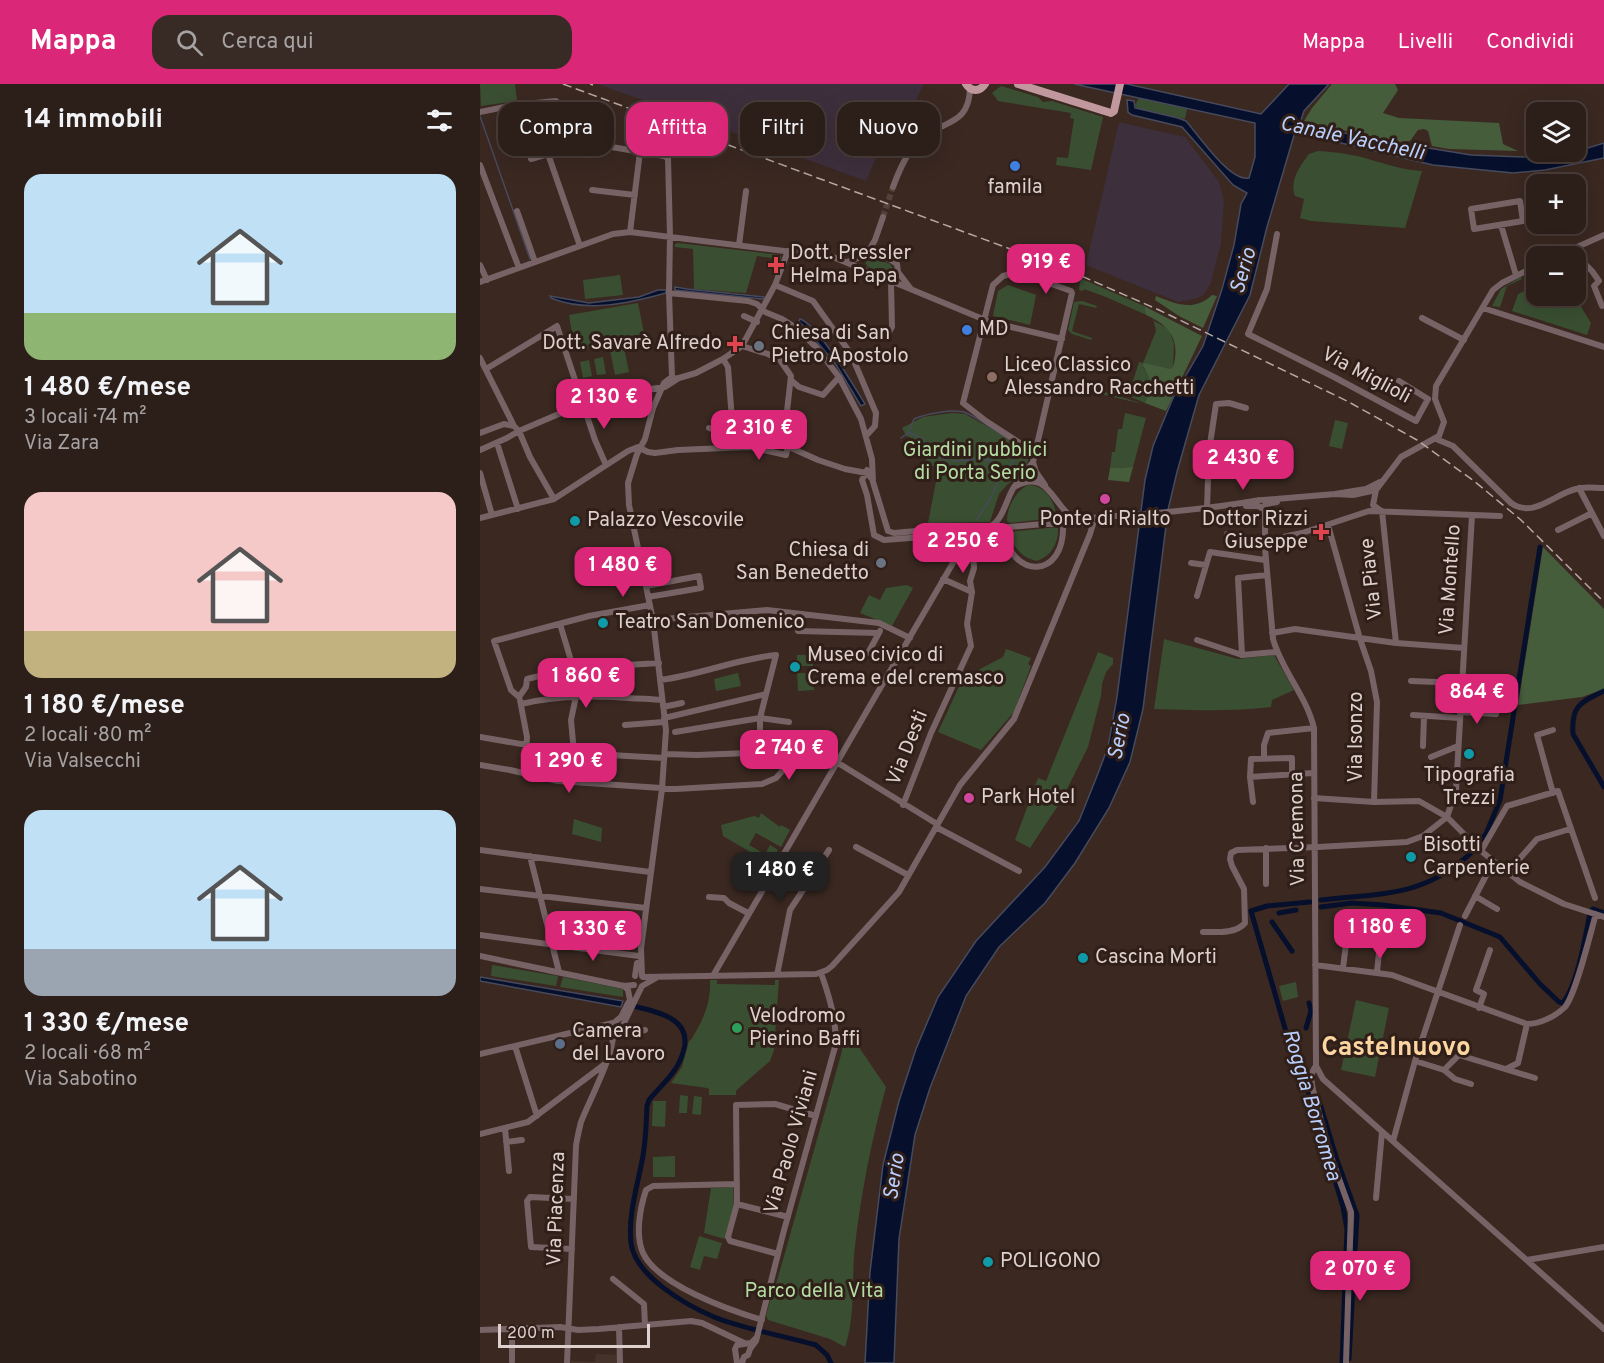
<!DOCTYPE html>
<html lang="it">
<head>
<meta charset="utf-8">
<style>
	body { margin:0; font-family:Overpass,sans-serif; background:#382b26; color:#f1f3f6; height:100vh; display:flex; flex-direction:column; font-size:22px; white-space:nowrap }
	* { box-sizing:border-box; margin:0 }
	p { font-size:20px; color:#a6a2a2 }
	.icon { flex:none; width:33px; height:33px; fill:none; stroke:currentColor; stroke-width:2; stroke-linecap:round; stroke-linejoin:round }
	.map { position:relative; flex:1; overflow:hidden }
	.details { display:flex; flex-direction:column; background:#2c1e19; width:480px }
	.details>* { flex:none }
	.hud { position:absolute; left:18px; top:18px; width:570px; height:54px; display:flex; gap:12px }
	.tools { position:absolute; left:1046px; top:18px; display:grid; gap:12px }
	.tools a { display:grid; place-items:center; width:60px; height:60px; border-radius:12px; background:#2c1e19; box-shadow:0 6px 24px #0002,0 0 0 2px #483c38; font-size:30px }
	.scale { position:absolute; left:18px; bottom:15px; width:152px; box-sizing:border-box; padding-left:6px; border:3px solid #ded1cd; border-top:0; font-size:16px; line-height:21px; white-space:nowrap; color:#ded1cd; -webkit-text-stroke:4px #301f18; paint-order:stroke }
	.price { position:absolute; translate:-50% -51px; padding:0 14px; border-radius:12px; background:#db2777; color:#fff; font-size:20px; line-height:39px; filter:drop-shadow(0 2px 3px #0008) }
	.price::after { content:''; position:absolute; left:50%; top:36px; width:18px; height:14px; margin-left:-9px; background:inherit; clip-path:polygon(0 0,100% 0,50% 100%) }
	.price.current { background:#222; color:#fff }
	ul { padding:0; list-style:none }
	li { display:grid; align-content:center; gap:12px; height:318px; padding:0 24px }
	li span { display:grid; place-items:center; height:186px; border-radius:18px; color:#555 }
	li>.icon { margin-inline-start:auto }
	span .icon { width:108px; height:108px; fill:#fffc; stroke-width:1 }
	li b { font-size:26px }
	h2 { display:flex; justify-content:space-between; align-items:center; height:72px; padding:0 24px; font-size:26px }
	.tag { padding:0 21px; border-radius:18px; background:#2c1e19; box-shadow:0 6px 24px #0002,0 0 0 2px #483c38; font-size:21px; line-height:54px }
	.tag.current { background:#db2777; color:#fff }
	header { display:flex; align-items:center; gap:36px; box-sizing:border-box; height:84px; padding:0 30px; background:#db2777; color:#fff }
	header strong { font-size:28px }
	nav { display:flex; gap:33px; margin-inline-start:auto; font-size:21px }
	.search { width:420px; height:54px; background:#382b26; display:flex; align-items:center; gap:15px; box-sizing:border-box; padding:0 21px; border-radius:18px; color:#a6a2a2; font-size:22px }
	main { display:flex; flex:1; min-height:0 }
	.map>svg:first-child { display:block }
</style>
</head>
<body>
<header>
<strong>Mappa</strong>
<div class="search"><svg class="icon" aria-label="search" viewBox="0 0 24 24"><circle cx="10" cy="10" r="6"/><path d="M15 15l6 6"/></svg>Cerca qui</div>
<nav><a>Mappa</a><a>Livelli</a><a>Condividi</a></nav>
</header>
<main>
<section class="details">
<h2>14 immobili<svg class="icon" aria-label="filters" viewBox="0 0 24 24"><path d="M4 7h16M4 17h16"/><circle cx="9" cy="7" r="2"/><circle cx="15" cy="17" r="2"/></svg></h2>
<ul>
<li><span style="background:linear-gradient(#bfe0f5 75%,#8fb573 0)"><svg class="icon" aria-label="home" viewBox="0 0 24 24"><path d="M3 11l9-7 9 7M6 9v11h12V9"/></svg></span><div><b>1 480 €/mese</b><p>3 locali · 74 m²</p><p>Via Zara</p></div></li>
<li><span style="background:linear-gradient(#f6c9c9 75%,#c2b280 0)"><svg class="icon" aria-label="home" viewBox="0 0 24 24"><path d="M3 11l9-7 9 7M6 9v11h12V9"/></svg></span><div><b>1 180 €/mese</b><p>2 locali · 80 m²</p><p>Via Valsecchi</p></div></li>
<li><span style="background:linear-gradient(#bfe0f5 75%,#9aa5b1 0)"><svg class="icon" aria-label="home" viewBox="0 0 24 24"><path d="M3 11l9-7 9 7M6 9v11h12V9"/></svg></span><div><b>1 330 €/mese</b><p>2 locali · 68 m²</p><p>Via Sabotino</p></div></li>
</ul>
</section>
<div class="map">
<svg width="1124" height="1279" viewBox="0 0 1124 1279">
	<rect width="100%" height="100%" fill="#3a2821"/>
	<path fill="#45332b" d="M116,1270L139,1271V1279H91V1277L115,1278Z"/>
	<path fill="#3e2f3c" d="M118,0H444L414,58L401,62L386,97Z
		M639,38L705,53L739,98L744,116L741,160L730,201L723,211L715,215L698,218L606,181Z"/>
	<path fill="#3a4f31" d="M0,0H35L37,17L1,22Z
		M521,2L558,13L563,18L572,17L623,33L611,86L576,81L577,73L588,74L594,35L590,34L591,29L518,17L512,9Z
		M659,14L707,25L705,35L657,24L655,21Z
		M838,67C858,68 877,71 895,77C912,82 925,86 942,87L925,144L831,137L820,134L824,115L815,112C809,97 820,82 829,70Z
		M198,159L300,171L301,173V175L277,172L266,209L214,205L213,165L195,163V160Z
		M391,173L410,180L413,184L412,189L407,191L388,183L385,178Z
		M140,191L143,211L105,215L103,196Z
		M1041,193L1042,195L1027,202L1020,223L1012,222L1021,205Z
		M600,194L664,222L666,231L674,234V237L689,245L694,260L693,283L690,285C679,284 674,280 663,283C673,295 670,305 665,319L646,311L653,297L659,278L663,279L676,247L673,234L626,213L604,205L603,207L599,206Z
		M528,201L556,211L550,241L513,232L518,207Z
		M1056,202V212H1089L1092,215L1095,213L1111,239L1107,251L1032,227L1038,210Z
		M602,217L617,222L616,224L599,220L592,247L612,254L611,256L592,250L588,246L594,218Z
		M158,219L165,254L95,267L89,231Z
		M144,264L149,288L135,291L130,266Z
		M123,273L126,290L117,291L114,275Z
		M109,276L112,292L103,294L100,278Z
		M590,297L594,298L663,320L586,302L579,305L584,299Z
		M472,329L485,330L550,366L546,385L528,400L519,410L510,438L448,439L458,387L433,363L434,355L426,352L422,344L443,333Z
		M645,329L666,334L653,383L630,384L632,368H635L638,345H642Z
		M855,336L868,339L862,365L849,362Z
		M548,401C564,400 577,419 576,434L530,439L527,437C527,423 535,408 548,401Z
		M578,443C579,458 572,472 557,477C541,474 533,463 529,448Z
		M427,501L433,504L412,542L380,529L389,511L400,516L406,504Z
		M684,555L758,575L794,571L814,606L792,616L791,623C752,628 713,626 674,625Z
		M526,565L551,574L548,580L551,582L534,628L501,666L458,648L483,594L523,573Z
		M618,568L633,574V580L626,588L622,600L621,612L608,663L581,717L550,764L535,756L558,694L566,697Z
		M317,571H333V582H317Z
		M258,589L261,602L236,607L234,595Z
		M317,589H333L334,606L318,607Z
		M281,729L300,743L301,741L310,746L301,763L276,749L269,761L285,770L290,761L298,766L291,780L243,752L241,741L274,732L279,734Z
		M94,735L122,744L121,758L92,750Z
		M12,881L78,892L76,902L11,892Z
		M83,893L143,905V913L80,903Z
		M230,896H237V900L295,901V896H299L294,966L290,977L260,1003L256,1007V1011H229V1005L227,1004L191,999L202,983L209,957L211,956C223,936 231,920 230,896Z
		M816,898L818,913L803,917L799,902Z
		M876,916L909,924L895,993L861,986Z
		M368,947L406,1003C391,1058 380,1114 374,1171C372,1202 375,1234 365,1263L350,1255L288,1236L286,1232L293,1205L295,1204L362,967L363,948Z
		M200,1011L208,1012L207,1029H199Z
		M214,1012L222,1013L221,1031L212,1030Z
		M173,1017H186L185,1043L172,1042Z
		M195,1072V1093H173V1073Z
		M253,1103L254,1122L245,1155L224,1149L231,1104Z
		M219,1152L242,1159L237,1175L224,1172L220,1186L210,1183Z"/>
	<path fill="#465d3c" d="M852,0H915L918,6L903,29L919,34L1019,39L1023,60L1038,67L969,65L952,62L948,47L944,45L938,46L930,57H923L918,59L824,37L832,24Z
		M732,211L737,212L723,244L699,232L675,216L676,212C696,220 714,228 732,211Z
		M664,222L722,252L686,327L665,319C672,301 672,297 663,282L664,279L690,285L693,283C701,255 689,241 666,231Z
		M653,383L649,398L628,396L630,384Z
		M1063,463L1124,525V605L1102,613L1038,621Z"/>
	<path fill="#06102c" stroke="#474a5c" stroke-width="1.5" d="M594,0H647L781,30L809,0H849L824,27L820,39L926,63L930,61L991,71L1043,73L1095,68L1124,59V74L1065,86L1033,89L953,81L815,48L787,143L770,211L719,311L697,388L688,426L663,625L650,678L629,724L595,779L565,819L519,863L486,912L450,1004L435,1051L419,1155L414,1279H385L390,1188L403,1081L419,1017L436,965L458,913L496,857L565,783L599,737L617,692L628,663L637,613L665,396L673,362L693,314L723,262L742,205L754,161L761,120L767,109L753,101L702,43L652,31L648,28L647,16L654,17L655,24L698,34L706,37C719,52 750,98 769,94L775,73V39Z
		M195,203L207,205L284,213L283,215L195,206Z
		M178,206H186V209C150,219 107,229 71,214L70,212L109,219L159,213Z
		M320,235C339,242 373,301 385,320L381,322L355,279L319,237Z
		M0,893L143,917L141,923L0,897Z"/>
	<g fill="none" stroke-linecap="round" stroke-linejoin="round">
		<path stroke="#474a5c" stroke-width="1.5" d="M0,32L50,175
			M428,349L434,335C445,330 475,324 486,329C499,334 512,345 524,352
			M421,354L428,349C445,351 449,371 466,376
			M472,377C482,377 491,375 501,375C538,377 507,421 497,435
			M519,394C528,383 539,375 535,360"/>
		<path stroke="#06102c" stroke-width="5" d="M1124,607C1101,618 1091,621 1093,650L1124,703
			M997,761L1006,750L1020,716L1060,463
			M841,816C902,809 946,813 993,767
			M830,818L787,822L771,827L811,965L836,1027
			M841,823L872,819L903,821L961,829L1020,853L1060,900L1079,918L1083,919C1098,899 1105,854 1110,829L1113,825L1124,829
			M799,829L816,826
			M792,838L812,867
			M149,921C172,927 212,932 204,965C202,973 199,980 194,987C187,997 177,1006 169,1016L167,1022C166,1040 166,1059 162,1077C157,1103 148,1132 151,1159C155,1192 206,1221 234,1233C264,1245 304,1252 336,1261L347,1271L351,1279
			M826,944L831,927L829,919
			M838,1013L856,1073L877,1131L869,1275
			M845,1062L863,1123L867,1145L862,1279"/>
		<path stroke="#53413b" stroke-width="6" stroke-dasharray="6 3" stroke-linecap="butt" d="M403,133L413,103"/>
		<path stroke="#776366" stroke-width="6" d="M0,28L34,21L76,17L84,24L97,57
			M97,57L184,72L188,74L190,152L189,209L192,293
			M97,57L68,70L100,162
			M51,75L68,70
			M0,81L39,184
			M413,103C419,87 426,70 438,58C461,35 489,44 490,4
			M112,106L155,111
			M1040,117L1043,137L994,145L991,125Z
			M37,127L55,178
			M1021,141L1036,191
			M150,148L160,68
			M797,150L787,205L768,250L854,293L936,337L948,315
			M259,161L266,107
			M1091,166L1112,187L1119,197L1114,202L1122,222
			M387,170L395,156L403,133
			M1077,172L1124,151
			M367,178L393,169L411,176L417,180L418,188L411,199L412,243L409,248
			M0,181L7,196
			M418,188L431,205
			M0,198L133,150L150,148L353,173L510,238L582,255
			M295,201L333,217L371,270L396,329L395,342L386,352
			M189,209L268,217L277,220L285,228L302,235L315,243L336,263L359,293L381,335L392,375L393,398L408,447L414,449L447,446L462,449
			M1003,224L1124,263
			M264,232L277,238
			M942,234L984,256
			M262,262L288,270L300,276L311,292L307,327L300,358
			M0,274L34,342
			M243,275L248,283L254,363
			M6,285L77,242L115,356L126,381
			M312,297L319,303L343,311L359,293
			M919,297L948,315
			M251,333L267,334
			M229,344L247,350L282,351L338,376L365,385L387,389L392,395
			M0,349L24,340L34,342L39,347L50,373L74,415
			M956,355L973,362L1031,419C1053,435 1074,410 1096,405C1104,402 1115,404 1124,404
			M17,359L38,425
			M0,366L27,354L39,347L121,312L185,303L199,294L216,289L243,275L262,262L295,201L308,167
			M553,378L556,388L565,401
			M387,386L382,396L387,411L394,451L404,456L443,453
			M0,389L12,431
			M534,403L553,378L592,209L591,207L538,188L523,192L513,201L483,319L506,337L555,369
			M896,406L893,421L901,427
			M855,410L873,411L896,406L921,373L959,352L964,338L955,315L956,302L1013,206L1022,199L1056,182
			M783,416L855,410L886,405L900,398
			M766,422H778L782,424L786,420L797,418
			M785,423V464L793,555C802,587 826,611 834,644L836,982L843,995L1124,1245
			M727,424L729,367L736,320L749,319L766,324
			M902,427L916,559
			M1112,429L1124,452
			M0,434L74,415L148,367L158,363L168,368L175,369L198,366L270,363L306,371L308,362
			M610,434C667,430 724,426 780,416
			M848,441L880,555L891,587L897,618L894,718
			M523,444C530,496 586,497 583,439
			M508,445L563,440H603
			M502,446C524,440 523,421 534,403C565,385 571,414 589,431C596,434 606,431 612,435
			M1078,446L1112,429L1099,404
			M747,450L784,457L822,449L889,427L1020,432
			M447,452L495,446
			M711,479L726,481
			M463,495L492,508
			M166,502L219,492L221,504L168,513
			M717,512L730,468L785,476
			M323,530L318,547L398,549
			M173,536L287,526L399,539L430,554
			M80,540L93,583L95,617L91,636L94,669
			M792,549L815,545L916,559L984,564
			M717,556L762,571L796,568
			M388,569L400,547
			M762,571L758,494L787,491
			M180,596C220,591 256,575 296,571L280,634V666
			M931,597L982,599
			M39,613L31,606L14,557L109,532L170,521
			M39,613L46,603L47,595L105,581L116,583L179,579
			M40,616L47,653L45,689
			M41,620C90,608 133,613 182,616
			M183,623L202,619
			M980,628L1016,630
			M933,631L980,634
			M184,634L286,610
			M145,641L184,638
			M195,648L280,634L309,638
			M0,653L94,669L184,674
			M943,662L944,632
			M185,670L217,671L269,669L283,665L350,674L457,740
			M951,673L978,662
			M784,674V661L788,649L834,644
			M0,681L30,686L78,697L196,705L282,700L296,694L305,684L311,669
			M770,693L833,689
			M1073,709L1057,651L1073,646
			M834,714L894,718L939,717L967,733L1001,767L1040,798L1084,820L1124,833
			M773,718L770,693L771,675L812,674V689
			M423,721L451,649L491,562L487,540L492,508L490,497L494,484L492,447
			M456,743L539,787
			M376,763L428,791
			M0,766L170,788
			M1001,767L1027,722L1078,707L1115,814
			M50,772L79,888
			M1027,789L1057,755L1090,745
			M786,800V764
			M0,805L166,824
			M995,812L1017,825
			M229,813L244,814L249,819L268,829
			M985,832L1013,778
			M723,848C736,848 756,850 765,839L764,805L752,782L750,775L751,769L757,766L838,763L927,758L943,752L967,733L976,706L992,431
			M0,851L159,872
			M0,872L144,902L154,901
			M835,881L912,891L1047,940C1060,940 1076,932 1085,923C1096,910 1110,850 1116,830
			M863,884L868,844L898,845L901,849L897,888
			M234,890L477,472L480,448
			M297,891L310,826L349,766
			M155,892L157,879
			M162,892L161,864L182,705L186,646L173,536L149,421L148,399L157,370L165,355L173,324L184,299L189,295L199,294
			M163,893L336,890L347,886L352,882L419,808L480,701L534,635L610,450L613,440
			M144,902L148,906L150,916
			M999,924L1004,910L996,906L1010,866
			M136,937L141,933L148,919
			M142,943L162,902L176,894
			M139,952L165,946
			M35,962L57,1032
			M0,970L133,939
			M935,977L964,986L975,995L991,1000
			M836,982C830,989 831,997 833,1006L849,1067L871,1128L866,1279
			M1026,985L1038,979L1047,940
			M964,986L979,971L1055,994
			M25,1044L29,1087
			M0,1050L48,1038L125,980
			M913,1057L935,977L980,841
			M26,1058L42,1056
			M257,1100L173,1102L166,1106C160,1124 155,1151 163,1169C178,1201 249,1226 282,1236
			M896,1114L902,1048
			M257,1120L308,1133
			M92,1165L51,1163L47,1117L50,1113L94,1115
			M298,1170L250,1157L248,1153L257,1120L256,1021L295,1020L336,1032
			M1047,1176L1124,1163
			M133,1195L164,1220L165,1241
			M139,1243L140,1279
			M0,1246L80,1243L98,1246L119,1245L211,1237L222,1239L264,1259
			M32,1246V1277
			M87,1279L96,1062C97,1054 99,1046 101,1038C109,1017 136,967 133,947
			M257,1279L255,1265L257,1261L271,1259L276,1254
			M262,1279L264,1273L268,1271L270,1265L276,1257L303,1150L355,963C358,940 349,911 341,889"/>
		<path stroke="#c0989e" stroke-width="8" d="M486,0C491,8 500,8 505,0
			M538,0L631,29L634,27L640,0"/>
		<path stroke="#b7a9a4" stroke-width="1.5" stroke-dasharray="9 4.5" stroke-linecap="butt" d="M83,0L590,187L679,226L867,317L937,356L994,397L1041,436L1124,518
			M110,0L113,1"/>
	</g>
	<g fill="#3f7fe0" stroke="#301f18" stroke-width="2">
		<circle cx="535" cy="82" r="6"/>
		<circle cx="487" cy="246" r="6"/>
	</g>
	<g fill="#e0444e" stroke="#301f18" stroke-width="2">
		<path d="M293 172h6v6h6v6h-6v6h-6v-6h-6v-6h6z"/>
		<path d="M252 251h6v6h6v6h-6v6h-6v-6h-6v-6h6z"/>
		<path d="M838 439h6v6h6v6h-6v6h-6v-6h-6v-6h6z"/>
	</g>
	<g fill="#6b7280" stroke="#301f18" stroke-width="2">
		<circle cx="279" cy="262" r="6"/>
		<circle cx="401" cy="479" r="6"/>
	</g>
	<circle fill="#8d6e63" stroke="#301f18" stroke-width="2" cx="512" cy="293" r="6"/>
	<g fill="#d1479c" stroke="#301f18" stroke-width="2">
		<circle cx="625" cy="415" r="6"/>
		<circle cx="489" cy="714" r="6"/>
	</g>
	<g fill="#0f9aa8" stroke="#301f18" stroke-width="2">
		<circle cx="95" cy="437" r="6"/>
		<circle cx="123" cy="539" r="6"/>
		<circle cx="315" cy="583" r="6"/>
		<circle cx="989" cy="670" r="6"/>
		<circle cx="931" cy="773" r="6"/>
		<circle cx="603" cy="874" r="6"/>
		<circle cx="508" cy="1178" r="6"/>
	</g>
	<circle fill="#2e9e5b" stroke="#301f18" stroke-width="2" cx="257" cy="944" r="6"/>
	<circle fill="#5c6f8a" stroke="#301f18" stroke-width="2" cx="80" cy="960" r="6"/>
	<g text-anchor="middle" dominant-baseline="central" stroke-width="6" stroke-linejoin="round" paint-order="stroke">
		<g font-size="20" fill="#ded1cd" stroke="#301f18" text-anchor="start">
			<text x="535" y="104" text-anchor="middle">famila</text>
			<text x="310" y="170">Dott. Pressler<tspan x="310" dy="23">Helma Papa</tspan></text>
			<text x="499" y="246">MD</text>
			<text x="291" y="250">Chiesa di San<tspan x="291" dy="23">Pietro Apostolo</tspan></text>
			<text x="242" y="260" text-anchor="end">Dott. Savarè Alfredo</text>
			<text x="524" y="282">Liceo Classico<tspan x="524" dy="23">Alessandro Racchetti</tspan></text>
			<text x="625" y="436" text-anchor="middle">Ponte di Rialto</text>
			<text x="828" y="436" text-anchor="end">Dottor Rizzi<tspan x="828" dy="23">Giuseppe</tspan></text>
			<text x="107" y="437">Palazzo Vescovile</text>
			<text x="389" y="467" text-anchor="end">Chiesa di<tspan x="389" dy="23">San Benedetto</tspan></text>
			<text x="135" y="539">Teatro San Domenico</text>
			<text x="327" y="572">Museo civico di<tspan x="327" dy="23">Crema e del cremasco</tspan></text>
			<text x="989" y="692" text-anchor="middle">Tipografia<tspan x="989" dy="23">Trezzi</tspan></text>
			<text x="501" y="714">Park Hotel</text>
			<text x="943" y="762">Bisotti<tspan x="943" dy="23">Carpenterie</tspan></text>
			<text x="615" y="874">Cascina Morti</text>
			<text x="269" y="933">Velodromo<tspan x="269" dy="23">Pierino Baffi</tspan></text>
			<text x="92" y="948">Camera<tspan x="92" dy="23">del Lavoro</tspan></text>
			<text x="520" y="1178">POLIGONO</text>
		</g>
		<g font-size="20" fill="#ded1cd" stroke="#301f18">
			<text transform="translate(886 292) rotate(28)">Via Miglioli</text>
			<text transform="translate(892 495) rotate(-96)">Via Piave</text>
			<text transform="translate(971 496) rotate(-86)">Via Montello</text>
			<text transform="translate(877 653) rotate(-90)">Via Isonzo</text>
			<text transform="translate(428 664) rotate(-68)">Via Desti</text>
			<text transform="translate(818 745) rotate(-91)">Via Cremona</text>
			<text transform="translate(312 1058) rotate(-74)">Via Paolo Viviani</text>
			<text transform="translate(77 1125) rotate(-88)">Via Piacenza</text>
		</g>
		<g font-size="20" fill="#b5dca3" stroke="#301f18">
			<text x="495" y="367">Giardini pubblici<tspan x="495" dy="23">di Porta Serio</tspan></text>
			<text x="334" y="1208">Parco della Vita</text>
		</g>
		<g font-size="21" font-style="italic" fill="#b9cffe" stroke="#301f18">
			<text transform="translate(872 55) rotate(12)">Canale Vacchelli</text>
			<text transform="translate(764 187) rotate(-74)">Serio</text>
			<text transform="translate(640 653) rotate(-79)">Serio</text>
			<text transform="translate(831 1021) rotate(73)">Roggia Borromea</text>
			<text transform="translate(415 1093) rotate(-81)">Serio</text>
		</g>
		<g font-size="26" font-weight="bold" fill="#fdd5a1" stroke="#301f18">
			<text x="916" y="964">Castelnuovo</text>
		</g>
	</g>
</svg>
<div class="tools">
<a><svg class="icon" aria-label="layers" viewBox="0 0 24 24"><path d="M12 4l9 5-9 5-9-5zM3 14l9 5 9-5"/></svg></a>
<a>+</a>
<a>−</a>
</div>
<div class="scale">200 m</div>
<b class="price" style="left:566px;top:211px">919 €</b>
<b class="price" style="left:124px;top:346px">2 130 €</b>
<b class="price" style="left:279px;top:377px">2 310 €</b>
<b class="price" style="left:763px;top:407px">2 430 €</b>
<b class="price" style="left:483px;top:490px">2 250 €</b>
<b class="price" style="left:143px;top:514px">1 480 €</b>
<b class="price" style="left:106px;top:625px">1 860 €</b>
<b class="price" style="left:997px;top:641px">864 €</b>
<b class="price" style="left:309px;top:697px">2 740 €</b>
<b class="price" style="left:89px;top:710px">1 290 €</b>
<b class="price current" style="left:300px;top:819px">1 480 €</b>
<b class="price" style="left:900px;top:876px">1 180 €</b>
<b class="price" style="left:113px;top:878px">1 330 €</b>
<b class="price" style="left:880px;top:1218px">2 070 €</b>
<div class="hud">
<a class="tag">Compra</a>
<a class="tag current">Affitta</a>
<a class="tag">Filtri</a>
<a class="tag">Nuovo</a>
</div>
</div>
</main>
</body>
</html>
